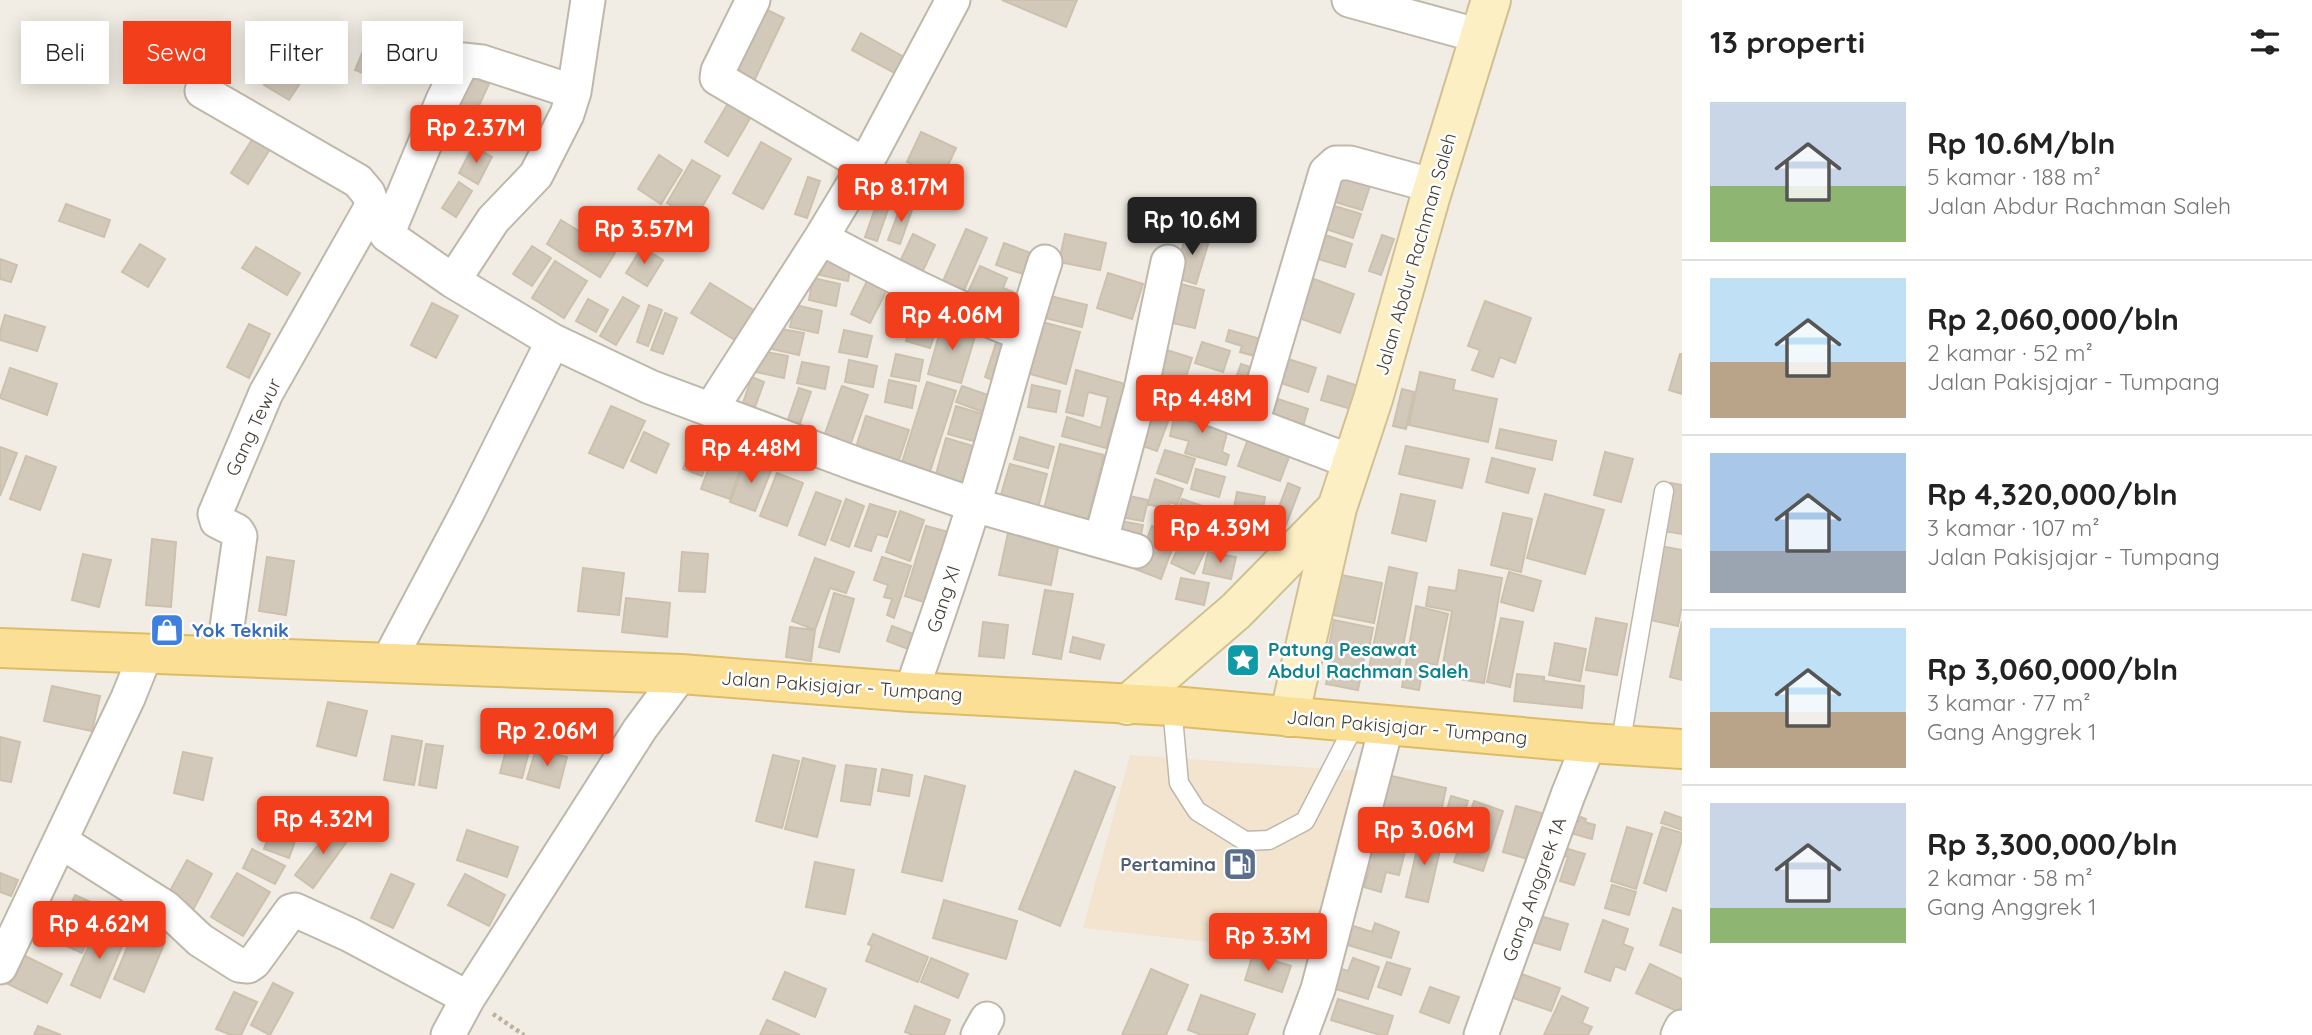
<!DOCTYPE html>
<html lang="id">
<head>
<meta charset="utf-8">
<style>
	body { margin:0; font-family:Quicksand,sans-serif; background:#f2f2f2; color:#222; height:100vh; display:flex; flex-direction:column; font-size:26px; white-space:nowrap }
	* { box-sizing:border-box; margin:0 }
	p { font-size:23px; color:#767676 }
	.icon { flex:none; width:38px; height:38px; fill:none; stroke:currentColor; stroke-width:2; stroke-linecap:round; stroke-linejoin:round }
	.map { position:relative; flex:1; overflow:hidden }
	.details { display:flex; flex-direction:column; background:#fff; width:630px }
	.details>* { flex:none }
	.guide { position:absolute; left:21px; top:21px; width:665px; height:63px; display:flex; gap:14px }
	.price { position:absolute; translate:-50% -60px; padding:0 16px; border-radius:7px; background:#f23e1a; color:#fff; font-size:23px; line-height:46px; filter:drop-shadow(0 2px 4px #0008) }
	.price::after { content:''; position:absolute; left:50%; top:42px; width:21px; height:16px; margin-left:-10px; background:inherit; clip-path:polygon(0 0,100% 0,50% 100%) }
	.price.current { background:#222; color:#fff }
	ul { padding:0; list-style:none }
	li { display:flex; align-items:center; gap:21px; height:175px; padding:0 28px }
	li+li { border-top:2px solid #e0e0e0 }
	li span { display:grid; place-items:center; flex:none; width:196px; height:140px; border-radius:0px; color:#555 }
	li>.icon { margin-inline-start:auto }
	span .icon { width:84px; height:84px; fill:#fffc; stroke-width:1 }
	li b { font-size:30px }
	h2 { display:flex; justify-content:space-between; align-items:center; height:84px; padding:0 28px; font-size:30px }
	.tag { padding:0 24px; border-radius:0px; background:#fff; box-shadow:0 4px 18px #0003; font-size:24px; line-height:63px }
	.tag.current { background:#f23e1a; color:#fff }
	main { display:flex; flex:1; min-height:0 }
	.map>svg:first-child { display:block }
</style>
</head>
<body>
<main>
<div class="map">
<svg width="1682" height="1035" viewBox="0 0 1682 1035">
	<rect width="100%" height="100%" fill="#f1ede4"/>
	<path fill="#f3e4cf" d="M1130,755L1359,771L1315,954L1083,928Z"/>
	<path fill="#d2c9ba" stroke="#cdc1ad" stroke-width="2" d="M1002,0H1077L1066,27Z
		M761,7L784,18L754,81L731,71Z
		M372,30L398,40L381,80L355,70Z
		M861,33L909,60L900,76L852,50Z
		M290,47L314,62L289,100L264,85Z
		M464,73L489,84L475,114L450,102Z
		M733,95L756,108L728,156L705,142Z
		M921,132L956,148L942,178L907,162Z
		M255,135L272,146L248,184L231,173Z
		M761,142L791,159L763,209L733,193Z
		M473,146L492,157L478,184L459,173Z
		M659,155L682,170L661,204L638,189Z
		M692,160L720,176L695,219L667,203Z
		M808,177L820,181L807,218L795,214Z
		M1340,177L1370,186L1362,210L1332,201Z
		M459,182L472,191L456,217L442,208Z
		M878,200L890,204L877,241L865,237Z
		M902,203L913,207L900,244L888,240Z
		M66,204L110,220L104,237L59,221Z
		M1331,205L1361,214L1353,238L1323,228Z
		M561,220L615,253L600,277L547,244Z
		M966,229L987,238L961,297L940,288Z
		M1187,231L1210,238L1196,284L1174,277Z
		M913,234L935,245L919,279L897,268Z
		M1065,234L1106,243L1100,270L1059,262Z
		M1322,234L1352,244L1345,267L1315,258Z
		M1382,235L1394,239L1381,275L1369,271Z
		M1004,243L1031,253L1023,274L996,265Z
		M140,244L165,259L148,287L122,272Z
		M532,246L551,258L532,286L513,274Z
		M256,247L300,273L287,295L242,268Z
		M642,247L663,260L647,286L626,273Z
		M825,254L852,260L848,281L820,275Z
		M0,259L17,265L11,282L0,279Z
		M555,261L587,281L564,318L532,298Z
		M980,266L1007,278L1003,288L1018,294L1008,318L964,301Z
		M1108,273L1143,284L1132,319L1097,308Z
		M813,278L840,284L836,306L809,300Z
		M868,279L888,288L870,323L851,314Z
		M1314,279L1354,294L1340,333L1299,318Z
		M1173,282L1204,290L1195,328L1164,321Z
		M710,283L765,317L746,347L691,313Z
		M1038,293L1087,305L1082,327L1033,315Z
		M623,297L639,306L616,345L600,336Z
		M919,298L944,305L930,348L906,341Z
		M588,299L608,310L596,332L576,321Z
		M1485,301L1531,318L1515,363L1500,357L1493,377L1472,370L1480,350L1468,346Z
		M432,303L458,316L436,358L411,345Z
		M649,305L662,310L648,346L637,342Z
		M795,305L822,311L818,333L790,327Z
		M665,313L677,318L663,354L651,350Z
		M5,315L45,327L37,351L0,340V332Z
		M943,321L977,330L961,383L928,374Z
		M1042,322L1080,332L1066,384L1027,373Z
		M249,324L270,334L249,378L227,367Z
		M776,328L804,333L799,355L772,349Z
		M844,330L872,336L867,357L839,352Z
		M1229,330L1267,341L1262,358L1240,352L1242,346L1226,341Z
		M997,340L1010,345L997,382L985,377Z
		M1202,342L1230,351L1223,372L1195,363Z
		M1157,347L1192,358L1181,393L1146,382Z
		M760,351L788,356L784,378L756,372Z
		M896,354L923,360L919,381L891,376Z
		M1680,354H1682V394L1669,390Z
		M1285,358L1316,368L1308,392L1278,382Z
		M849,360L877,366L873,387L845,382Z
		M802,362L829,367L825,389L797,383Z
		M1241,364L1253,368L1240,405L1228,401Z
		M10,368L57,384L47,415L0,398Z
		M1076,370L1125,384L1106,448L1062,436L1067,417L1101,428L1108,397L1088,392L1083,416L1066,412Z
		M1420,372L1455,380L1453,390L1497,399L1488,442L1409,425Z
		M1194,376L1222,382L1217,404L1189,398Z
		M1328,376L1358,386L1351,409L1321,400Z
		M752,377L764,382L751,418L739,414Z
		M889,380L916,386L912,408L885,402Z
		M927,382L956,391L927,481L899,472Z
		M1032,385L1060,391L1056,412L1028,407Z
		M842,386L868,395L848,451L822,442Z
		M962,386L994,397L988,414L956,402Z
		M799,388L811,392L798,429L786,425Z
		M1402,389L1414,392L1406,429L1393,426Z
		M1147,398L1173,408L1157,451L1131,442Z
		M1278,399L1308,409L1301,433L1270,423Z
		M611,406L645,421L623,468L589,453Z
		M956,406L985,415L977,442L948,434Z
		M1176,409L1230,422L1222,452L1229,455L1226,465L1185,453L1189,441L1170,436Z
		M866,416L909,430L898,463L855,450Z
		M1500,429L1556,441L1552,460L1496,448Z
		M644,432L669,444L656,473L631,461Z
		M1250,434L1292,449L1280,481L1238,466Z
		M1020,437L1054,447L1048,468L1014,459Z
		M946,438L976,447L962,494L933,485Z
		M1060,444L1104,455L1086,528L1042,517Z
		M1406,446L1469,459L1462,488L1399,474Z
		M0,447L17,453L0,496Z
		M691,447L710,453L702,476L683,469Z
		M1165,450L1195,459L1187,483L1157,473Z
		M715,451L743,460L730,499L701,489Z
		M1605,452L1633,459L1621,502L1594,495Z
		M26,456L56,467L40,510L10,499Z
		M1492,458L1535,469L1528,493L1486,482Z
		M746,459L772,468L755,511L730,502Z
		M1010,464L1047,474L1036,515L998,505Z
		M1196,469L1225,477L1219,497L1191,489Z
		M777,473L803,483L787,526L760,516Z
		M1155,479L1183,489L1177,505L1170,502L1168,510L1148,504Z
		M1288,483L1300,488L1286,525L1274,520Z
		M1671,483L1682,485V534L1663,531Z
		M816,492L841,501L825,545L799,535Z
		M1237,492L1265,497L1261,519L1233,513Z
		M1120,494L1148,500L1143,521L1115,516Z
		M1401,494L1435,501L1426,541L1392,533Z
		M1545,494L1604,510L1585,574L1527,558Z
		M846,499L864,506L849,547L831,540Z
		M1182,499L1228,515L1219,539L1173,523Z
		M870,504L896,512L887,537L877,534L871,551L855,546Z
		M900,511L924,520L910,561L886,552Z
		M1503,513L1532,519L1521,572L1491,565Z
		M1115,520L1143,525L1138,547L1110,541Z
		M926,526L952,533L930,604L905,596Z
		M1152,526L1177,536L1161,579L1135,569Z
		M1186,532L1209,543L1194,574L1171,563Z
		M1008,533L1059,543L1051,585L999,575Z
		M152,539L176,542L171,607L146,605Z
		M1660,546L1682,550V605L1678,626L1646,619Z
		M682,552L708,554L705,592L679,591Z
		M1208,552L1236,557L1231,579L1203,573Z
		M83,554L111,560L99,607L72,600Z
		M267,557L294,561L286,615L259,611Z
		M882,557L911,566L894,618L887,615L892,599L884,597L888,585L874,580Z
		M815,558L854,572L846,593L830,588L815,630L792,621Z
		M1389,567L1417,573L1397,678L1368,673Z
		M583,568L624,573L619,615L578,611Z
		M1459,570L1502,578L1484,683L1441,676L1452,611L1426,606L1429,587L1456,591Z
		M1509,572L1541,581L1533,611L1501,602Z
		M1341,575L1382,583L1374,623L1333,615Z
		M1181,578L1209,583L1204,605L1176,599Z
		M1045,590L1073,594L1061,659L1033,654Z
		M834,593L854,599L839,652L819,647Z
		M626,598L670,603L667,637L622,632Z
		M1416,606L1448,614L1437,665L1424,662L1419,690L1402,687Z
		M1501,618L1523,622L1510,687L1487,682Z
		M1596,618L1627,624L1617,675L1586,670Z
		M1334,620L1373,628L1368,653L1329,646Z
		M1682,621V680L1670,677Z
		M983,622L1008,625L1004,658L979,656Z
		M892,626L919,636L913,651L887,641Z
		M790,627L815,630L811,661L786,657Z
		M1073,637L1104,645L1100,659L1070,652Z
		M1555,643L1586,649L1580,681L1549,675Z
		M1333,648L1365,654L1358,690L1326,684Z
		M1517,674L1544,677V681L1584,686L1582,708L1514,701Z
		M52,686L100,696L92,731L44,721Z
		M328,702L367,711L356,756L317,746Z
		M392,736L422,741L414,785L384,780Z
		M0,737L20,742L11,782L0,780Z
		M509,739L531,744L522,778L500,773Z
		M426,744L443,746L436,788L419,785Z
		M536,749L567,757L559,788L527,779Z
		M183,752L212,758L203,800L174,793Z
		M773,755L799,761L782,828L756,821Z
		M803,758L835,766L817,837L785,829Z
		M846,765L876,769L870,805L841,801Z
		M882,769L912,775L909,796L878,791Z
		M1075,771L1115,787L1060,926L1019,909Z
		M1378,773L1446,788L1439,822L1414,816L1399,875L1386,872L1381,892L1364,887L1370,867L1355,864Z
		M925,776L965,786L942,881L902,872Z
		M1451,796L1468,801L1459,829L1443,824Z
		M1474,801L1503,811L1483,871L1454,862Z
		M1516,806L1545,814L1532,860L1503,852Z
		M279,807L304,816L289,858L264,849Z
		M1665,812L1682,818V830L1661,823Z
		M1564,816L1579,821L1581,817L1586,819L1585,822L1595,825L1592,839L1560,830Z
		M334,824L351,836L313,888L295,875Z
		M1627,827L1652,834L1636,889L1611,881Z
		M1662,827L1682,833V840L1666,891L1644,883Z
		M467,830L518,847L507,877L457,860Z
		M1421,832L1443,837L1428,902L1406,897Z
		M1554,845L1585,854L1574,885L1560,881L1568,857L1564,856L1555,881L1543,876Z
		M252,849L285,866L275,884L243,868Z
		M187,860L212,874L193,910L167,896Z
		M815,862L854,870L845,914L806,907Z
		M0,873L18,880L11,896L0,892Z
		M237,873L270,892L243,936L211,917Z
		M391,874L414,884L393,928L371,918Z
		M465,874L505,895L489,926L448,905Z
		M1612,885L1636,892L1629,915L1605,908Z
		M75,895L102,907L82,953L55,941Z
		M944,900L1017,921L1006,959L933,938Z
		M1673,908L1682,911V953L1660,945Z
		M1537,915L1568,924L1560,950L1529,941Z
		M1603,920L1628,929L1623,944L1633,948L1625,970L1615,966L1610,981L1585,972Z
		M1344,923L1372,932L1375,923L1399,932L1391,958L1338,942Z
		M98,925L126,937L100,998L71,985Z
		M135,929L165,942L144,992L114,979Z
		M873,934L928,957L918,982L866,961L872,946L868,944Z
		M21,954L62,974L47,1003L6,983Z
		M1253,954L1291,966L1282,992L1245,980Z
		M931,958L968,974L958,998L921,982Z
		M1353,958L1379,967L1368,999L1326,986L1332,966L1348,971Z
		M1387,962L1410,969L1401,995L1378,987Z
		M1650,964L1682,979V1005L1679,1012L1636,993Z
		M1151,969L1188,985L1166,1035H1122Z
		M1511,970L1560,988L1551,1011L1502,994Z
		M785,972L826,989L815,1017L773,999Z
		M273,983L293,993L270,1035L251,1025Z
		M1430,987L1459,997L1449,1023L1420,1012Z
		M234,992L257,1002L241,1035H231L216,1029Z
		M1201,995L1255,1014L1247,1035H1202L1188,1030Z
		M1562,996L1588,1008L1582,1023L1592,1027L1588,1035H1544Z
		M1338,999L1393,1016L1387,1035H1380L1331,1020Z
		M915,1006L950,1020L944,1035H913L905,1032Z
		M767,1020L800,1035H760Z
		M38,1026L61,1035H34Z"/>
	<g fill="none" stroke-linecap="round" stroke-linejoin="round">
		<g stroke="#bfb8aa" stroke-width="21">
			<path id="lane" d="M1172,706L1179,783L1197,811L1245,841L1269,840L1305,821L1356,722
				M1620,746L1664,491"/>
		</g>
		<g stroke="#bfb8aa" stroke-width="37">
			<path id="street" d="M753,0L718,71L717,78L865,165
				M1349,0L1480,36
				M202,91L358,181L368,193L378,221L387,235L453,281L553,341L650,387L856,464L974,505L1136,551
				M387,235L443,100L463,60L482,62L574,92L588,0
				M821,238C887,273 952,307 1021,333
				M453,281L493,220L536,175L567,114L574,92
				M1141,390L1215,410L1352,462
				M711,409L821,238L865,165L953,0
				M1252,423L1326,172L1336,163H1350L1434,186
				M1101,540L1141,390L1168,262
				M223,655L240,536L237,531L217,521L215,514L266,393L372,206
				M388,662L469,509L553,341
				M911,692C933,629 955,567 974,504C999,423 1019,341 1045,262
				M60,841L166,908L200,940L239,965L248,966L254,962L291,911L295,910L350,935L468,998
				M0,967L128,698L146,653
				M448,1035L468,998L640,729L681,674
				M978,1035L987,1019
				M1301,1035L1318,989L1387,724
				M1481,1035L1568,795L1589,743
				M1678,1035L1682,1027"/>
		</g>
		<g stroke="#d0c195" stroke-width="42">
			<path id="secondary" d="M1127,705L1236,611L1337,508
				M1289,717L1337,508L1373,399L1430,198L1491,0"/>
		</g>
		<g stroke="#debc65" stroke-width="42">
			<path id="primary" d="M0,648L681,674L911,692L1172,706L1589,743L1682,749"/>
		</g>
		<path stroke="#bdb199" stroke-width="4.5" stroke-dasharray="3.5 3.5" stroke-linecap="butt" d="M493,1014L524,1035"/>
		<use href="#lane" stroke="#fff" stroke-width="18"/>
		<use href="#street" stroke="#fff" stroke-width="33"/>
		<use href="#secondary" stroke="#fcefc3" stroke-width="38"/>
		<use href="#primary" stroke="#fadf94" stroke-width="38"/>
	</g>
	<defs>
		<g id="shop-square" transform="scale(1.75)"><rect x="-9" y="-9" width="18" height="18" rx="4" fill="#3f7fe0" stroke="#fff"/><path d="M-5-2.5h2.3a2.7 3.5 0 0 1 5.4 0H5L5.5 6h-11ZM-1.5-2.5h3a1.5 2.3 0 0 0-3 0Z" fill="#fff"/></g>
		<g id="sight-square" transform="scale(1.75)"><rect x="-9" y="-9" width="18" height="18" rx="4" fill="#0f9aa8" stroke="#fff"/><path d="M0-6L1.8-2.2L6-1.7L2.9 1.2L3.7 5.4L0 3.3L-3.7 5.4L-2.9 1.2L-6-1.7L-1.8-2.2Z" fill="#fff"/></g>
		<g id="fuel-square" transform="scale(1.75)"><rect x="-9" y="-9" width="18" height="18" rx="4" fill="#5c6f8a" stroke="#fff"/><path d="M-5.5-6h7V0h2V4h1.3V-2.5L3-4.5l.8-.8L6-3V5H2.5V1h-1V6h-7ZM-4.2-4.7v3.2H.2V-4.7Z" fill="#fff"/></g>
	</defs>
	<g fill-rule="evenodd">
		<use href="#shop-square" x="167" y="630"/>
		<use href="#sight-square" x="1243" y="660"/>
		<use href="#fuel-square" x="1240" y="864"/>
	</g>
	<g text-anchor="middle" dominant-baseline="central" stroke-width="5" stroke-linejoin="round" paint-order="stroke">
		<g font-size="19" fill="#433d34" stroke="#fff">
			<text transform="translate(1415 254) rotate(-74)">Jalan Abdur Rachman Saleh</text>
			<text transform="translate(253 427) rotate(-65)">Gang Tewur</text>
			<text transform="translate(943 599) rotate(-72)">Gang XI</text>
			<text transform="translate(842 686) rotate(4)">Jalan Pakisjajar - Tumpang</text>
			<text transform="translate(1407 727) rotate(5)">Jalan Pakisjajar - Tumpang</text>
			<text transform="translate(1534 889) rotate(-70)">Gang Anggrek 1A</text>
		</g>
		<g font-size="19" font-weight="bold" fill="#366cbe" stroke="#fff" text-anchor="start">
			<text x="192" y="630">Yok Teknik</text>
		</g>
		<g font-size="19" font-weight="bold" fill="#0d838f" stroke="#fff" text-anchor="start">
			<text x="1268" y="649">Patung Pesawat<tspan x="1268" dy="22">Abdul Rachman Saleh</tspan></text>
		</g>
		<g font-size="19" font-weight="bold" fill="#4e5e75" stroke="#fff" text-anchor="end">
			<text x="1216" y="864">Pertamina</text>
		</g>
	</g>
</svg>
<b class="price" style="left:476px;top:165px">Rp 2.37M</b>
<b class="price" style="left:901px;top:224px">Rp 8.17M</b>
<b class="price current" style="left:1192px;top:257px">Rp 10.6M</b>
<b class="price" style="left:644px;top:266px">Rp 3.57M</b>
<b class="price" style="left:952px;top:352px">Rp 4.06M</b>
<b class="price" style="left:1202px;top:435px">Rp 4.48M</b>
<b class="price" style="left:751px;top:485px">Rp 4.48M</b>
<b class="price" style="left:1220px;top:565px">Rp 4.39M</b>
<b class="price" style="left:547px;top:768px">Rp 2.06M</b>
<b class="price" style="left:323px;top:856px">Rp 4.32M</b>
<b class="price" style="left:1424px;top:867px">Rp 3.06M</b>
<b class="price" style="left:99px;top:961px">Rp 4.62M</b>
<b class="price" style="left:1268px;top:973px">Rp 3.3M</b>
<div class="guide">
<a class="tag">Beli</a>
<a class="tag current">Sewa</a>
<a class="tag">Filter</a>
<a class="tag">Baru</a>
</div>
</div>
<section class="details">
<h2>13 properti<svg class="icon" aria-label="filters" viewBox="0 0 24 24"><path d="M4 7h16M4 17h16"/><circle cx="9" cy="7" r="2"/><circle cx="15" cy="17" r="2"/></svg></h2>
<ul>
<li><span style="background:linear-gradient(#c9d6e8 60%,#8fb573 0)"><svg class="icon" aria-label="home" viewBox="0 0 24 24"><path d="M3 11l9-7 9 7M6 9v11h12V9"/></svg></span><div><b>Rp 10.6M/bln</b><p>5 kamar · 188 m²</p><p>Jalan Abdur Rachman Saleh</p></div></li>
<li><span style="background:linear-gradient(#bfe0f5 60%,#b9a48a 0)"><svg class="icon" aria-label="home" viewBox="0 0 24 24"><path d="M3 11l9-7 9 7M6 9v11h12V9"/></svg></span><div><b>Rp 2,060,000/bln</b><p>2 kamar · 52 m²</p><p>Jalan Pakisjajar - Tumpang</p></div></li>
<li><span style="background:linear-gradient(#a9c7e8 70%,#9aa5b1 0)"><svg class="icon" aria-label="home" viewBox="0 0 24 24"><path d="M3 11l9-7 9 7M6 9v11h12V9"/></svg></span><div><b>Rp 4,320,000/bln</b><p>3 kamar · 107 m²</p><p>Jalan Pakisjajar - Tumpang</p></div></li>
<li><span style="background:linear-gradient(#bfe0f5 60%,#b9a48a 0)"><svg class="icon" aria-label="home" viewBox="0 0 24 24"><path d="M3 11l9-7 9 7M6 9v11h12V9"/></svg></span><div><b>Rp 3,060,000/bln</b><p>3 kamar · 77 m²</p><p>Gang Anggrek 1</p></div></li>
<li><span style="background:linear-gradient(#c9d6e8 75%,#8fb573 0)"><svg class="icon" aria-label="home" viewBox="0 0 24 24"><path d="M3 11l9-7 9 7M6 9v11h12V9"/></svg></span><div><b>Rp 3,300,000/bln</b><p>2 kamar · 58 m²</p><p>Gang Anggrek 1</p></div></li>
</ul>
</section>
</main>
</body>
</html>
